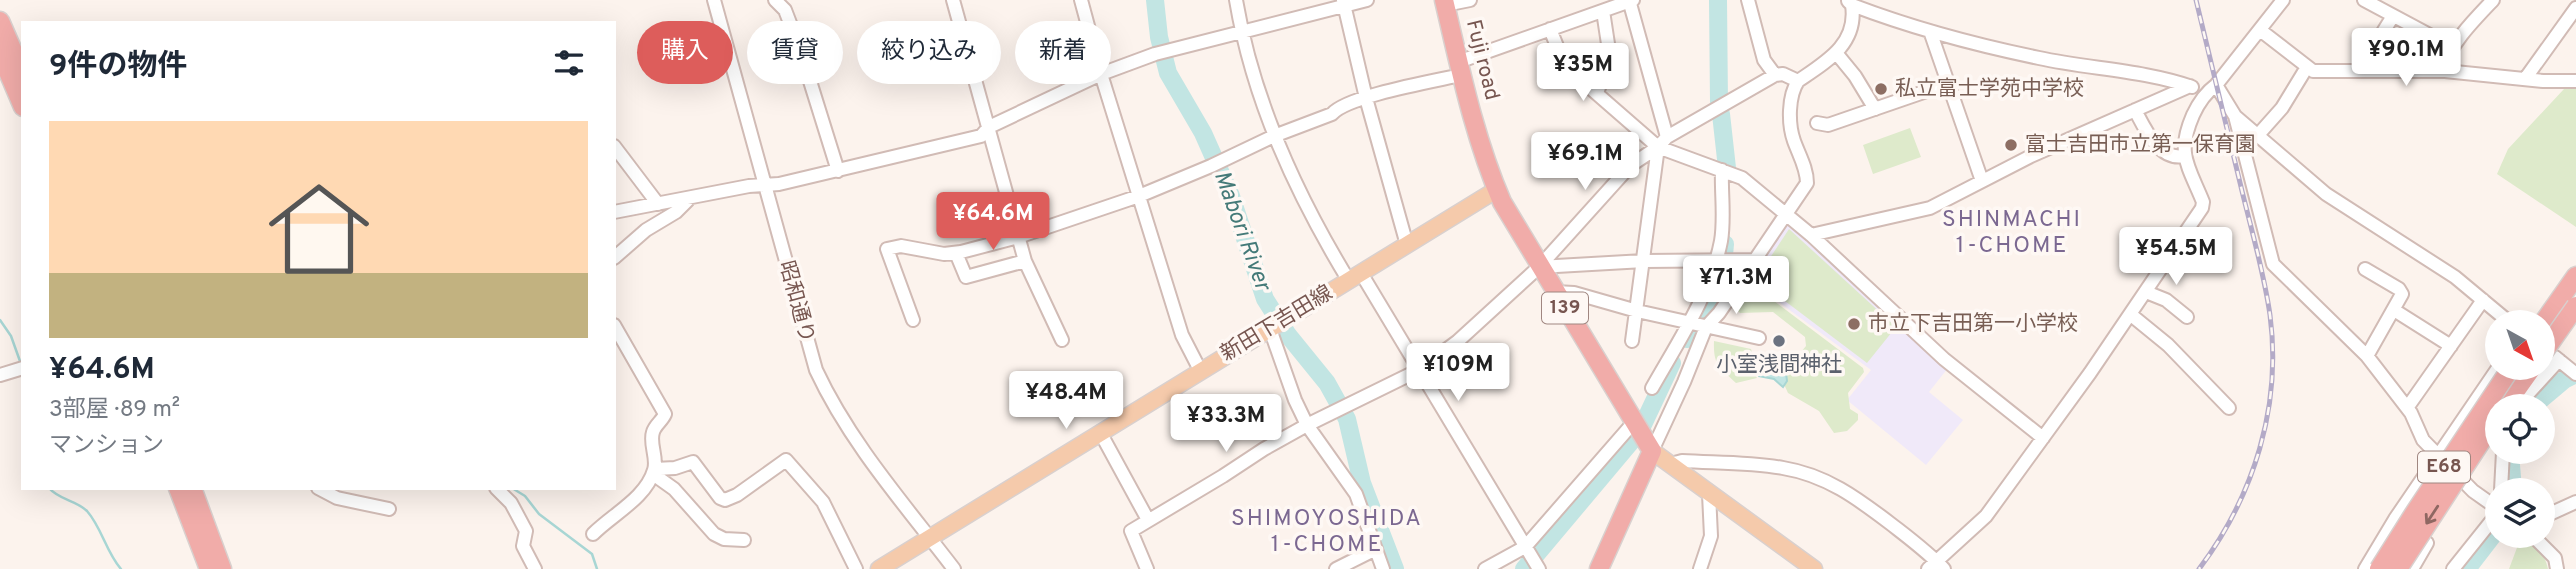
<!DOCTYPE html>
<html lang="ja">
<head>
<meta charset="utf-8">
<style>
	body { margin:0; font-family:Overpass,"Noto Sans JP",sans-serif; background:#f2f2f3; color:#1f2937; height:100vh; display:flex; flex-direction:column; font-size:26px; white-space:nowrap }
	* { box-sizing:border-box; margin:0 }
	p { font-size:23px; color:#747a83 }
	.icon { flex:none; width:38px; height:38px; fill:none; stroke:currentColor; stroke-width:2; stroke-linecap:round; stroke-linejoin:round }
	.map { position:relative; flex:1; overflow:hidden }
	.drawer { position:absolute; left:21px; top:21px; width:595px; height:469px; display:flex; flex-direction:column; background:#fff; border-radius:0px; box-shadow:0 7px 28px #0002 }
	.drawer>* { flex:none }
	.banner { position:absolute; left:637px; top:21px; width:665px; height:63px; display:flex; gap:14px }
	.needle { width:46px; rotate:140deg }
	.controls { position:absolute; left:2485px; top:310px; display:grid; gap:14px }
	.controls a { display:grid; place-items:center; width:70px; height:70px; border-radius:50%; background:#fff; box-shadow:0 7px 28px #0002; font-size:35px }
	.price { position:absolute; translate:-50% -60px; padding:0 16px; border-radius:7px; background:#fff; color:#222; font-size:23px; line-height:46px; filter:drop-shadow(0 2px 4px #0008) }
	.price::after { content:''; position:absolute; left:50%; top:42px; width:21px; height:16px; margin-left:-10px; background:inherit; clip-path:polygon(0 0,100% 0,50% 100%) }
	.price.selected { background:#dd5d5b; color:#fff }
	ul { padding:0; list-style:none }
	li { display:grid; align-content:center; gap:14px; height:371px; padding:0 28px }
	li span { display:grid; place-items:center; height:217px; border-radius:0px; color:#555 }
	li>.icon { margin-inline-start:auto }
	span .icon { width:126px; height:126px; fill:#fffc; stroke-width:1 }
	li b { font-size:30px }
	h2 { display:flex; justify-content:space-between; align-items:center; height:84px; padding:0 28px; font-size:30px }
	.tag { padding:0 24px; border-radius:32px; background:#fff; box-shadow:0 7px 28px #0002; font-size:24px; line-height:63px }
	.tag.selected { background:#dd5d5b; color:#fff }
	.map>svg:first-child { display:block }
</style>
</head>
<body>
<div class="map">
<svg width="2576" height="569" viewBox="0 0 2576 569">
	<rect width="100%" height="100%" fill="#fcf3ed"/>
	<path fill="#f0e9f9" d="M1784,225H1790L1948,368L1929,392L1963,420L1926,465L1847,400L1871,370L1749,280Z"/>
	<path fill="#deeacb" d="M2564,89H2576V227L2497,174L2508,149Z
		M1910,128L1921,157L1873,174L1863,145Z
		M1789,229L1896,327L1867,363L1756,279Z
		M1754,286L1863,368L1864,372L1848,393L1850,409L1858,414V420L1847,431L1834,433L1819,411L1788,393L1783,382L1776,380L1781,365L1795,359L1806,346L1805,337L1773,312L1740,313L1733,306C1737,297 1744,288 1754,286Z
		M1714,341L1751,349L1754,360L1752,369L1757,378L1736,383C1720,367 1713,366 1714,341Z
		M2521,537H2530C2539,547 2545,556 2548,569H2509Z"/>
	<path fill="#c2e5e3" stroke="#a8d6d4" stroke-width="2" d="M1766,363L1786,373L1787,381L1783,387L1774,379L1759,376L1756,369Z"/>
	<g fill="none" stroke-linecap="round" stroke-linejoin="round">
		<path stroke="#a8d6d4" stroke-width="2.5" d="M0,320L11,336L21,364
			M49,488C59,500 76,500 87,511C102,528 106,552 121,569
			M512,488L525,496L539,514L592,554L597,569"/>
		<path stroke="#c2e5e3" stroke-width="18" d="M1155,0L1159,37L1168,73L1203,133L1231,196L1265,299L1288,335L1327,383L1347,419L1362,483L1395,569
			M1718,0L1719,102
			M1721,114L1727,168
			M1687,339L1718,289L1722,278L1725,244
			M2533,406L2564,380L2576,374
			M2510,452L2513,490
			M1524,569L1640,431L1672,363
			M2467,569L2497,530"/>
		<g stroke="#d1bbb5" stroke-width="16">
			<path id="minor" d="M714,0L816,370C850,443 905,505 954,569
				M775,0L785,10L800,49L838,171
				M953,0L1025,261L1062,340
				M1081,0L1101,74L1182,335L1200,370
				M1236,0C1253,101 1296,194 1349,281
				M1343,0L1366,98L1407,245
				M1748,0L1764,60L1775,75
				M2364,0L2452,47
				M1848,1L1852,5C1912,28 1976,45 2039,58C2089,69 2143,70 2192,87
				M1445,5L1470,0
				M1550,29L1565,66L1658,147L1742,178L1811,235L1944,359L2043,438
				M2260,30L2313,71H2445L2543,81H2576
				M1930,31L1982,181
				M1837,54L1855,76L1875,109
				M1458,62L1633,0
				M2370,71L2367,58L2393,16
				M2441,71C2452,42 2472,22 2493,0
				M2525,79L2576,8
				M2216,85L2235,116L2273,264L2367,356L2411,413L2423,440L2473,491L2497,508
				M1597,93L1610,57L1603,11
				M2135,110C2145,129 2159,161 2184,156
				M2235,116L2326,194L2455,277L2509,322
				M1817,123L1828,125L1947,84
				M2258,135L2282,108L2307,67
				M1667,137L1775,75L1783,74L1798,81
				M614,146L658,204
				M614,212L749,186L779,184L981,136L989,127L1101,74L1155,54L1367,0
				M1811,235L1930,208L2031,156L2190,86
				M956,253L966,277L1025,261
				M614,258L646,230L676,212L688,200
				M1539,267L1644,261L1755,260
				M2365,269L2399,289L2402,294L2367,356
				M1361,273L1539,569
				M1555,292L1574,293L1637,311L1759,338
				M2146,292L2166,300L2187,317
				M2394,310L2451,346
				M2130,314L2168,345L2229,408
				M913,320L887,249L901,246L944,254L961,252L1018,237L1139,196L1211,166L1274,136L1332,114C1347,96 1435,81 1461,75
				M1270,329L1295,400L1307,425L1356,494L1383,569
				M1632,341L1658,147
				M2555,357L2576,374
				M0,375L23,368
				M1652,388C1678,342 1711,293 1721,241C1725,218 1721,193 1722,170
				M2517,406L2559,360
				M2407,408L2483,300
				M1100,432L1148,520
				M1652,451L1684,382L1706,327L1719,313L1807,183C1807,168 1799,155 1794,141C1788,124 1788,96 1798,81C1826,62 1858,44 1852,5
				M1671,464L1682,461C1715,463 1750,462 1783,468C1826,475 1857,498 1891,524C1909,538 1928,552 1944,569
				M655,469L675,468L693,462L720,498L725,500L737,495L786,460L823,502L856,569
				M653,474L674,489L714,534L724,539L744,540
				M318,488L337,498L389,509
				M496,488L511,503L526,531L523,546L535,569
				M2501,490L2503,452
				M2543,517L2576,502
				M593,534C613,514 646,498 654,470C658,458 649,444 653,432C655,425 662,421 665,414L614,325
				M2533,536L2555,558L2557,569
				M1147,569L1131,531L1223,476L1264,449L1307,425L1419,370L1458,341L1539,267L1631,165L1658,147L1667,137L1629,0
				M1336,569L1376,549
				M1485,569L1525,547L1634,422
				M1700,569L1711,536L1709,494
				M1928,569L1986,516L2090,373L2202,208L2203,202C2188,165 2176,154 2193,115C2199,102 2205,93 2216,85L2283,0
				M2365,569L2395,519L2498,368
				M2412,569L2427,543
				M2453,569L2497,514"/>
		</g>
		<g stroke="#d9d0ce" stroke-width="19">
			<path id="major" d="M1652,451L1814,569
				M879,569L1496,190"/>
		</g>
		<g stroke="#d9d0ce" stroke-width="21">
			<path id="highway" d="M1444,0C1460,68 1474,137 1502,202L1652,451L1599,569
				M0,21L23,74
				M0,53L23,107
				M2543,323L2576,276
				M2505,406L2532,368
				M178,488L209,569
				M192,488L222,569"/>
		</g>
		<use href="#minor" stroke="#fff" stroke-width="12"/>
		<use href="#major" stroke="#f5caab" stroke-width="16"/>
		<use href="#highway" stroke="#f1aca9" stroke-width="18"/>
		<g stroke="#b3aac7" stroke-width="5">
			<path id="rail" d="M2196,0C2211,64 2227,127 2242,191C2252,232 2264,273 2270,315C2282,406 2254,496 2199,569"/>
		</g>
		<use href="#rail" stroke="#fef8f4" stroke-width="2.5" stroke-dasharray="8" stroke-linecap="butt"/>
		<g stroke="#d9d0ce" stroke-width="21" stroke-linecap="butt">
			<path id="highway-bridge" d="M2543,353L2576,306
				M2379,569L2415,512L2511,368
				M2398,569L2497,417"/>
		</g>
		<use href="#highway-bridge" stroke="#f1aca9" stroke-width="18"/>
	</g>
	<defs><path id="oneway-shaft" d="M-6 0H5M1.5-3L5.5 0L1.5 3" fill="none" stroke-width="1.6" stroke-linecap="round" stroke-linejoin="round" transform="scale(1.75)"/></defs>
	<use stroke="#8f6762" href="#oneway-shaft" transform="translate(2432 515) rotate(123)"/>
	<g fill="#8d6e63" stroke="#fef8f4" stroke-width="2.5">
		<circle cx="1881" cy="89" r="7"/>
		<circle cx="2011" cy="145" r="7"/>
		<circle cx="1854" cy="324" r="7"/>
	</g>
	<circle fill="#6b7280" stroke="#fef8f4" stroke-width="2.5" cx="1779" cy="341" r="7"/>
	<g text-anchor="middle" dominant-baseline="central" stroke-width="7" stroke-linejoin="round" paint-order="stroke">
		<g fill="#fef8f4" stroke="#a08781" stroke-width="2">
			<rect x="1542" y="292.5" width="46" height="31" rx="5"/>
			<rect x="2418" y="451.5" width="52" height="31" rx="5"/>
		</g>
		<g font-size="19" font-weight="bold" fill="#775650">
			<text x="1565" y="308">139</text>
			<text x="2444" y="467">E68</text>
		</g>
		<g font-size="21" fill="#775650" stroke="#fef8f4">
			<text transform="translate(1482 60) rotate(76)">Fuji road</text>
			<text transform="translate(796 302) rotate(75)">昭和通り</text>
			<text transform="translate(1277 324) rotate(-31)">新田下吉田線</text>
		</g>
		<g font-size="21" fill="#785e54" stroke="#fef8f4" text-anchor="start">
			<text x="1895" y="89">私立富士学苑中学校</text>
			<text x="2025" y="145">富士吉田市立第一保育園</text>
			<text x="1868" y="324">市立下吉田第一小学校</text>
		</g>
		<g font-size="21" fill="#5b616d" stroke="#fef8f4">
			<text x="1779" y="365">小室浅間神社</text>
		</g>
		<g font-size="23" letter-spacing="2" fill="#7b6891" stroke="#fef8f4">
			<text x="2012" y="220">SHINMACHI<tspan x="2012" dy="26">1-CHOME</tspan></text>
			<text x="1327" y="519">SHIMOYOSHIDA<tspan x="1327" dy="26">1-CHOME</tspan></text>
		</g>
		<g font-size="23" font-style="italic" fill="#447a78" stroke="#fef8f4">
			<text transform="translate(1241 231) rotate(70)">Mabori River</text>
		</g>
	</g>
</svg>
<div class="controls">
<a><svg class="needle" viewBox="-14 -14 28 28"><path d="M0-13l5 13h-10z" fill="#e53935"/><path d="M0 13l5-13h-10z" fill="#747a83"/></svg></a>
<a><svg class="icon" aria-label="locate" viewBox="0 0 24 24"><circle cx="12" cy="12" r="6"/><path d="M12 2v4M12 18v4M2 12h4M18 12h4"/></svg></a>
<a><svg class="icon" aria-label="layers" viewBox="0 0 24 24"><path d="M12 4l9 5-9 5-9-5zM3 14l9 5 9-5"/></svg></a>
</div>
<b class="price" style="left:2406px;top:88px">¥90.1M</b>
<b class="price" style="left:1583px;top:103px">¥35M</b>
<b class="price" style="left:1585px;top:192px">¥69.1M</b>
<b class="price selected" style="left:993px;top:252px">¥64.6M</b>
<b class="price" style="left:2176px;top:287px">¥54.5M</b>
<b class="price" style="left:1736px;top:316px">¥71.3M</b>
<b class="price" style="left:1458px;top:403px">¥109M</b>
<b class="price" style="left:1066px;top:431px">¥48.4M</b>
<b class="price" style="left:1226px;top:454px">¥33.3M</b>
<div class="banner">
<a class="tag selected">購入</a>
<a class="tag">賃貸</a>
<a class="tag">絞り込み</a>
<a class="tag">新着</a>
</div>
<section class="drawer">
<h2>9件の物件<svg class="icon" aria-label="filters" viewBox="0 0 24 24"><path d="M4 7h16M4 17h16"/><circle cx="9" cy="7" r="2"/><circle cx="15" cy="17" r="2"/></svg></h2>
<ul>
<li><span style="background:linear-gradient(#ffd9b3 70%,#c2b280 0)"><svg class="icon" aria-label="home" viewBox="0 0 24 24"><path d="M3 11l9-7 9 7M6 9v11h12V9"/></svg></span><div><b>¥64.6M</b><p>3部屋 · 89 m²</p><p>マンション</p></div></li>
</ul>
</section>
</div>
</body>
</html>
